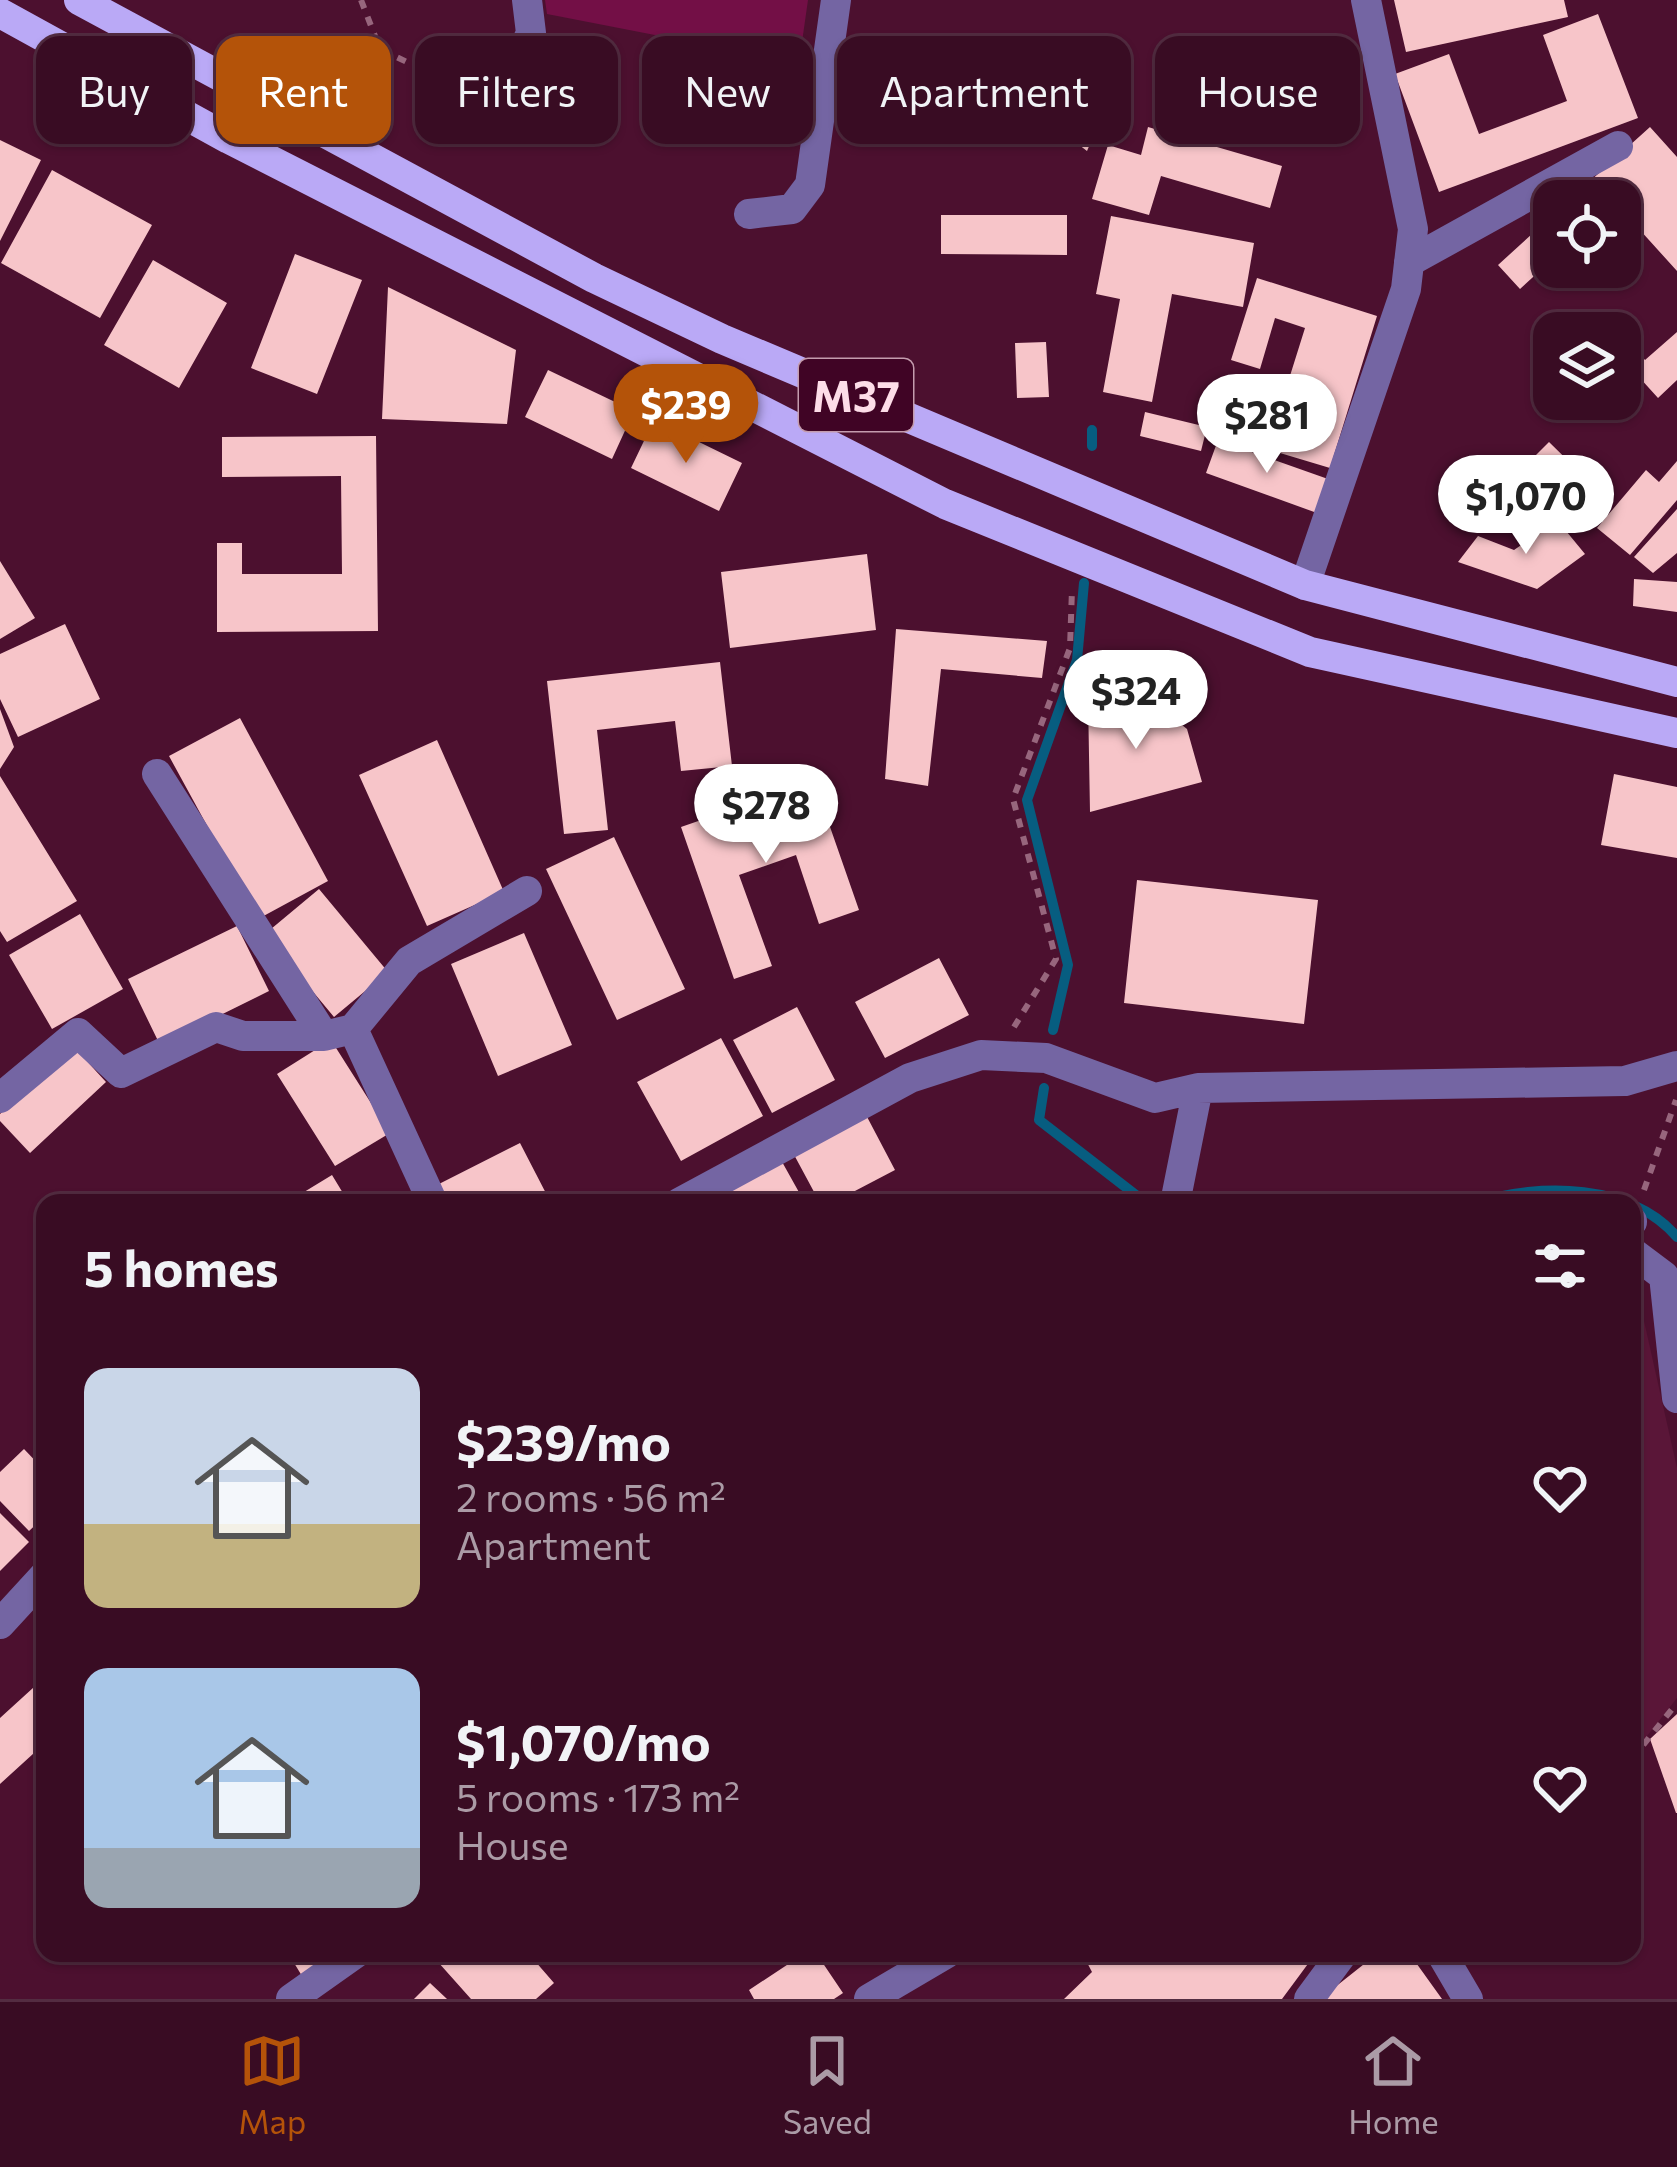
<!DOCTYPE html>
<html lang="en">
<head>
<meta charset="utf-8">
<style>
	body { margin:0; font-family:Commissioner,sans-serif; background:#441a30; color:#f1f3f6; height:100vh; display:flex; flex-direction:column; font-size:45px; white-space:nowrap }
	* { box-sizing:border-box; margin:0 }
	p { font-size:39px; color:#ab9ba6 }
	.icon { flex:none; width:66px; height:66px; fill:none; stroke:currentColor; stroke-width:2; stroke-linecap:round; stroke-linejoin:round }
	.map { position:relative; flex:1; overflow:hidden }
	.drawer { position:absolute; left:36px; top:1194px; width:1605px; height:768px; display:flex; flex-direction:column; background:#390c23; border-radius:24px; box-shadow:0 3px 9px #0004,0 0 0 3px #532c41 }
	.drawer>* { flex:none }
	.guide { position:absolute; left:36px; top:36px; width:1605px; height:108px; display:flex; gap:24px }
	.buttons { position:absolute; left:1533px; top:180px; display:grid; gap:24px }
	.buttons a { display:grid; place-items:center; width:108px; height:108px; border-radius:24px; background:#390c23; box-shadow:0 3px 9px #0004,0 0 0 3px #532c41; font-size:60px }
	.price { position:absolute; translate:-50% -102px; padding:0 27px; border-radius:42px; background:#fff; color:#222; font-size:39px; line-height:78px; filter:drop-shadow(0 3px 6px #0008) }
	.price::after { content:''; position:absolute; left:50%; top:72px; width:36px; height:27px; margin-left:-18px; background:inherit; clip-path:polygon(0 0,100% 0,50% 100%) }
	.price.current { background:#b45309; color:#fff }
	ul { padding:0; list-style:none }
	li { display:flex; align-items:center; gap:36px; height:300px; padding:0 48px }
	li span { display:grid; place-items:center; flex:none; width:336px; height:240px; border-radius:24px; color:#555 }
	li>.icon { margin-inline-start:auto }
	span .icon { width:144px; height:144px; fill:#fffc; stroke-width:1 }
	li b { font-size:51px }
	h2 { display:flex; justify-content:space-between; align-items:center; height:144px; padding:0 48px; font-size:51px }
	.pill { padding:0 42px; border-radius:24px; background:#390c23; box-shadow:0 3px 9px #0004,0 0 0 3px #532c41; font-size:42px; line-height:108px }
	.pill.current { background:#b45309; color:#fff }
	.tabs { display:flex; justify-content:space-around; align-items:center; height:168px; border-top:3px solid #532c41; background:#390c23; font-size:33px; color:#ab9ba6 }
	.tabs a { display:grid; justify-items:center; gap:6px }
	.tabs .current { color:#b45309 }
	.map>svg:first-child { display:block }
</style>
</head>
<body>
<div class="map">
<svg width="1677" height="1999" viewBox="0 0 1677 1999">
	<rect width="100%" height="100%" fill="#4c102f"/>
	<path fill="#5a1638" d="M1633,1272L1677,1468V1698L1632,1755Z"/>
	<path fill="#730f46" d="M545,0H808L799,63L547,14Z"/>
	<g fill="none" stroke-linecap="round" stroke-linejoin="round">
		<path stroke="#075d80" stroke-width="10" d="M1092,446V430
			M1053,1030L1068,965L1027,800L1077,660L1084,583
			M1044,1088L1039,1120L1141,1199
			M1476,1203C1540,1182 1632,1184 1677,1237"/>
	</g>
	<path fill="#f7c5c9" d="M1394,0H1564L1568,17L1406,52Z
		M1598,14L1638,118L1439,192L1395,74L1449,54L1479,134L1567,101L1543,35Z
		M1036,61L1111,95L1087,151L1070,138L1083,102L1030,79Z
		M1148,127L1282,166L1270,208L1161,176L1149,215L1092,199L1108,145L1141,155Z
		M1650,127L1677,157V271L1620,208V201H1568Z
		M0,140L41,160L0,241Z
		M52,170L152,225L100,318L1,263Z
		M1554,214V258L1520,289L1498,265Z
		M941,215H1067V255L941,254Z
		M1111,216L1254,243L1243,307L1172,294L1152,402L1103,392L1120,299L1096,294Z
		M295,254L362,280L317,394L251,368Z
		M153,260L227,303L179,388L104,345Z
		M1257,278L1377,316L1330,468L1267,449L1305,328L1275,318L1260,369L1231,360Z
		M388,287L516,350L507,424L382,419Z
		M1677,332V380L1658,398L1620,356V346L1627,340L1645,360Z
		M1046,342L1049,397L1017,398L1015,343Z
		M548,370L634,411L612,459L525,417Z
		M1145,412L1207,427L1201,451L1140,436Z
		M654,420L742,463L719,511L631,468Z
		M376,436L378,631L217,632V543H242V574H342L341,476L222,477V437Z
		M1218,440L1328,479L1317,513L1206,473Z
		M1549,442L1603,495L1573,525L1518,473Z
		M1677,461V500L1630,555L1597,528L1646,470L1659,482Z
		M1677,509V553L1653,573L1634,557Z
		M1557,520L1585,554L1537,589L1458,562L1478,536L1514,550Z
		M867,554L876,630L730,648L721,572Z
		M0,561L35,618L0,639Z
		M1634,579L1677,582V612L1633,606Z
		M65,624L100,699L18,737L0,699V654Z
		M896,629L1047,641L1042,678L941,669L928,786L885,779Z
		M720,662L732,766L681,771L675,721L597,730L608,830L564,834L547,681Z
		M1147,697L1187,729L1202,782L1090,812L1088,698Z
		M0,709L14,747L0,769Z
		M240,718L328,881L258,919L169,756Z
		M437,740L504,892L427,926L359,775Z
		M1614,774L1677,787V858L1601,845Z
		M0,776L77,901L7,942L0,931Z
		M814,781L859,910L819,924L796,855L739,875L772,966L734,979L681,827Z
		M614,837L685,989L617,1020L546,869Z
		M1137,880L1318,900L1304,1024L1124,1003Z
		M319,889L388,972L334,1017L265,934Z
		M80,914L123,989L52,1029L9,955Z
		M237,926L269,991L160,1045L128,979Z
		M524,933L572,1045L498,1076L451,964Z
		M939,958L969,1015L885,1058L855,1002Z
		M797,1007L835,1080L772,1113L733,1040Z
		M721,1038L763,1116L681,1161L637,1082Z
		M331,1040L390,1133L335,1166L277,1074Z
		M73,1046L106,1082L30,1153L0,1121V1114Z
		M865,1113L895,1170L832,1203H820L792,1151Z
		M520,1143L551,1203H444L435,1186Z
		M781,1160L805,1203H705Z
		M332,1175L349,1203H286Z
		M24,1449L45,1471V1516L29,1531L0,1501V1472Z
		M0,1513L29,1542L0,1571Z
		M45,1677V1743L0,1784V1718Z
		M1677,1714V1813H1676L1650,1739Z
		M288,1953H334L302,1976Z
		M430,1953H528L554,1983L536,1999H471Z
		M805,1953H816L843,1993L834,1999H754L749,1990Z
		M1082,1953H1316L1282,1999H1064L1092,1972Z
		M1378,1953H1409L1442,1999H1320Z
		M430,1983L447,1999H414Z"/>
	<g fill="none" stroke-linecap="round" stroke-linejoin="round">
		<path stroke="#97667d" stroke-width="6" stroke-dasharray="9 9" stroke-linecap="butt" d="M361,0L380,49L448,82
			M1014,1027L1056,959L1013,799L1070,648L1072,589
			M1644,1190L1676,1100
			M1632,1759L1677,1703"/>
		<path stroke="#7465a3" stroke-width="30" d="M477,97L508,84L531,33L527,0
			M749,214L792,209L810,185L836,0
			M1409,262L1618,146
			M1305,585L1406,289L1413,229L1366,0
			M157,774L324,1036L353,1029L433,1203
			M353,1029L409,961L527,891
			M0,1098L78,1033L121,1073L216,1027L243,1036H324
			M679,1203L910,1078L981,1055L1046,1058L1155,1098L1198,1088L1625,1081L1677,1066
			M1175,1203L1198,1088
			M1632,1222V1221
			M1632,1252L1664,1276L1677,1398
			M0,1624L45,1575
			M1441,1953L1468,1999
			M291,1999L356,1953
			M869,1999L947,1953
			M1309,1999L1343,1953"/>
		<path stroke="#baa9f6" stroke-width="30" d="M79,0L594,278L722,339L1305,585L1677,682
			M0,13L229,139L945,504L1310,652L1677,733"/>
	</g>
	<g text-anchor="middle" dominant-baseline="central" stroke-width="12" stroke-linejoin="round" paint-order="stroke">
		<rect fill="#400425" stroke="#c49cae" stroke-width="3" x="799" y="359" width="114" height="72" rx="9"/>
		<g font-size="42" font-weight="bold" fill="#fddde8">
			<text x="856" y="395">M37</text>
		</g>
	</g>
</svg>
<div class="buttons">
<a><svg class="icon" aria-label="locate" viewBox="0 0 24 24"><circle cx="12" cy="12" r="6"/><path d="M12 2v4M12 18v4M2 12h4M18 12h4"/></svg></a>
<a><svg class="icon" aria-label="layers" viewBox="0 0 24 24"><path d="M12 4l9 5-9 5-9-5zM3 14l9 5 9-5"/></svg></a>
</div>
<b class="price current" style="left:686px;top:466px">$239</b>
<b class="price" style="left:1267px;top:476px">$281</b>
<b class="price" style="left:1526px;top:557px">$1,070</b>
<b class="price" style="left:1136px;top:752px">$324</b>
<b class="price" style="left:766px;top:866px">$278</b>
<div class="guide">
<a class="pill">Buy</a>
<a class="pill current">Rent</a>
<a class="pill">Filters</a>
<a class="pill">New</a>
<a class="pill">Apartment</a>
<a class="pill">House</a>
</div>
<section class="drawer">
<h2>5 homes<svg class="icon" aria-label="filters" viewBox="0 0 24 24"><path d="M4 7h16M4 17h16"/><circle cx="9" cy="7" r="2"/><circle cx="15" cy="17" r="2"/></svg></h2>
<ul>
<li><span style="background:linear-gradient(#c9d6e8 65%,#c2b280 0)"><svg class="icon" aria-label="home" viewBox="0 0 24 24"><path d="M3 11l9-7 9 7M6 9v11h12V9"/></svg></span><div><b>$239/mo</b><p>2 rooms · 56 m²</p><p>Apartment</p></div><svg class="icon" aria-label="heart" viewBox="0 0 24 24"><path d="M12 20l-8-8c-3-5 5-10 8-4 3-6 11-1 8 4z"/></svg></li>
<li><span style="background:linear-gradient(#a9c7e8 75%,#9aa5b1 0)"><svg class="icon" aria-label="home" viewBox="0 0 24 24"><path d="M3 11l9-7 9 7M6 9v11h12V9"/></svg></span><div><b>$1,070/mo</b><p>5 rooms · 173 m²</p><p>House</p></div><svg class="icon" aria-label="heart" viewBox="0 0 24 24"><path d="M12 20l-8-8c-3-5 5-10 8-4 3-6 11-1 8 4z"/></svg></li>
</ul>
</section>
</div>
<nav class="tabs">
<a class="current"><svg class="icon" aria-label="map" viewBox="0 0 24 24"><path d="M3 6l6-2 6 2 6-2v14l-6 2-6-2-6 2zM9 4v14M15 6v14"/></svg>Map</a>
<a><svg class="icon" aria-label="saved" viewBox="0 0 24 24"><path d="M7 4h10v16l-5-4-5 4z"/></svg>Saved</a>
<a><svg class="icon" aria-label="home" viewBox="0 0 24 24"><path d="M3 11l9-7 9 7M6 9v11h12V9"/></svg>Home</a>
</nav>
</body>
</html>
